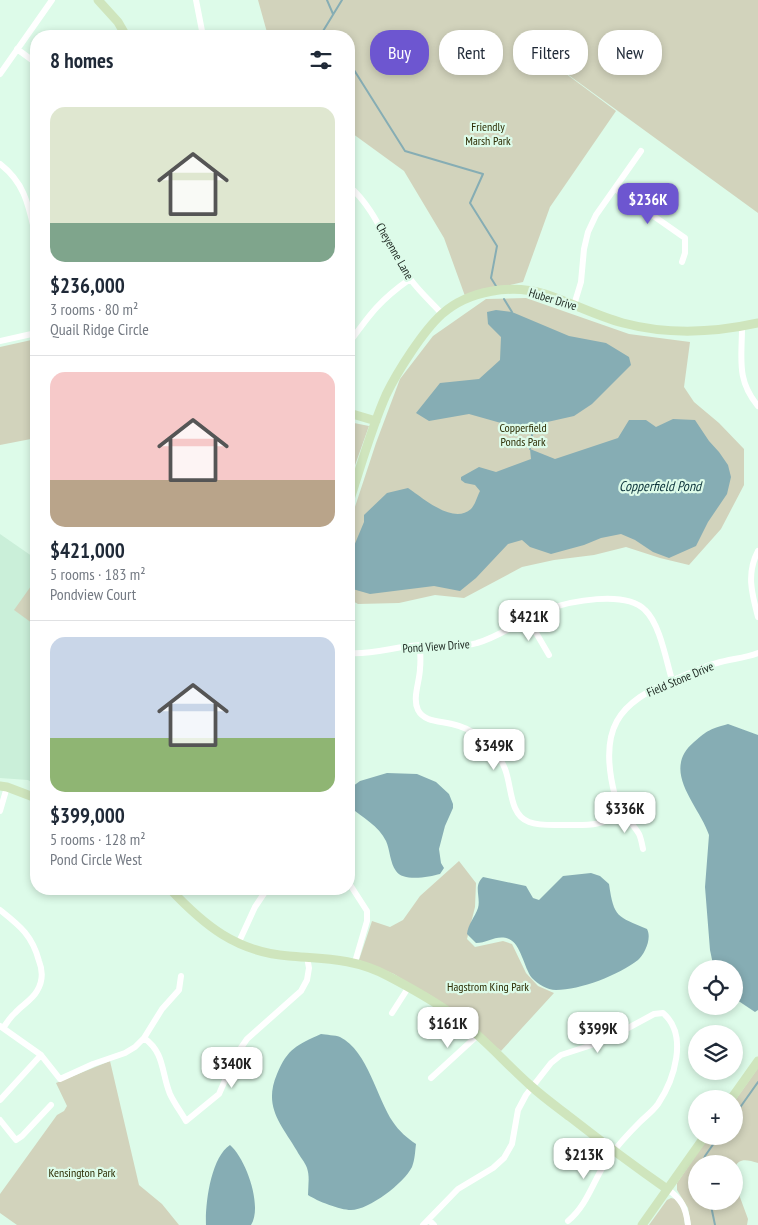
<!DOCTYPE html>
<html lang="en">
<head>
<meta charset="utf-8">
<style>
	body { margin:0; font-family:"PT Sans Narrow",sans-serif; background:#f6f6f7; color:#1f2937; height:100vh; display:flex; flex-direction:column; font-size:19px; white-space:nowrap }
	* { box-sizing:border-box; margin:0 }
	p { font-size:16px; color:#747a83 }
	.icon { flex:none; width:28px; height:28px; fill:none; stroke:currentColor; stroke-width:2; stroke-linecap:round; stroke-linejoin:round }
	.map { position:relative; flex:1; overflow:hidden }
	.drawer { position:absolute; left:30px; top:30px; width:325px; height:865px; display:flex; flex-direction:column; background:#fff; border-radius:20px; box-shadow:0 2px 8px #0003 }
	.drawer>* { flex:none }
	.banner { position:absolute; left:370px; top:30px; width:312px; height:45px; display:flex; gap:10px }
	.fabs { position:absolute; left:688px; top:960px; display:grid; gap:10px }
	.fabs a { display:grid; place-items:center; width:55px; height:55px; border-radius:50%; background:#fff; box-shadow:0 2px 8px #0003; font-size:25px }
	.price { position:absolute; translate:-50% -42px; padding:0 11px; border-radius:10px; background:#fff; color:#222; font-size:16px; line-height:32px; filter:drop-shadow(0 1px 2px #0008) }
	.price::after { content:''; position:absolute; left:50%; top:30px; width:15px; height:11px; margin-left:-8px; background:inherit; clip-path:polygon(0 0,100% 0,50% 100%) }
	.price.active { background:#6d56d0; color:#fff }
	ul { padding:0; list-style:none }
	li { display:grid; align-content:center; gap:10px; height:265px; padding:0 20px }
	li+li { border-top:1px solid #e0e1e3 }
	li span { display:grid; place-items:center; height:155px; border-radius:15px; color:#555 }
	li>.icon { margin-inline-start:auto }
	span .icon { width:90px; height:90px; fill:#fffc; stroke-width:1 }
	li b { font-size:21px }
	h2 { display:flex; justify-content:space-between; align-items:center; height:60px; padding:0 20px; font-size:21px }
	.tag { padding:0 18px; border-radius:20px; background:#fff; box-shadow:0 2px 8px #0003; font-size:18px; line-height:45px }
	.tag.active { background:#6d56d0; color:#fff }
	.map>svg:first-child { display:block }
</style>
</head>
<body>
<div class="map">
<svg width="758" height="1225" viewBox="0 0 758 1225">
	<rect width="100%" height="100%" fill="#ddfbe9"/>
	<path fill="#caefd9" d="M0,534L36,559V785L28,780L0,778Z"/>
	<path fill="#d2d3bc" d="M258,0H758V213L526,44L616,111L550,207L523,282L465,296L444,238L404,171L349,131V36H268Z
		M526,298L629,334L690,342L684,387L694,402L719,423L744,449V485L721,529L689,565L660,558L626,547L594,555L554,560L522,567L464,598L435,595L399,603L358,604L349,599V525L376,443L400,379L433,336L486,299Z
		M36,339V438L0,445V347Z
		M349,422L369,426L349,482Z
		M36,579V626L14,610Z
		M459,861L476,883L475,907L467,939L475,947L503,941L512,944L526,973L538,986L554,993L501,1051L458,1015L394,974L359,960L372,921L390,927L403,920L420,896Z
		M110,1061L139,1185L162,1204L179,1225H17L0,1213V1194L57,1115L64,1111L67,1106L56,1083Z
		M758,1068V1163C747,1160 739,1157 734,1169V1164H696V1201H734V1181L748,1219L747,1225H691L688,1208L677,1190V1183L709,1136H734V1102Z
		M671,1198L675,1199L683,1210L685,1225H649L667,1200Z"/>
	<path fill="#86adb4" d="M496,310L512,312L569,336L606,343L629,357L631,365L592,404L574,416L534,425H508L469,414L429,421L416,413L440,383L479,379L500,360L501,337L488,324L487,312Z
		M673,419L695,420L709,441L719,452L728,465L731,477L727,494L708,522L696,546L669,558L653,552L635,540L621,534L601,538L584,545L551,554L530,547L522,540L508,544L476,578L460,591L434,586L370,594L349,588V558L364,522V515L387,493L408,488C423,498 453,525 471,509C475,505 477,497 480,491L475,485L465,483L461,480V477L479,467L496,472L531,459L530,449L555,459L618,438L629,420H646L656,427Z
		M728,724L758,735V1010L755,1012L734,998V969H714L710,950L705,887L709,835C699,805 660,771 694,742C708,730 710,729 728,724Z
		M387,773L417,774L436,782L449,794L453,804V808L445,826L439,849L441,863L444,868L440,874C429,877 403,882 396,871C390,863 390,850 386,841C379,826 362,817 350,807L349,789L360,781Z
		M591,873L600,876L609,884C614,918 617,916 647,929C652,938 645,954 638,960C619,975 580,990 556,990C547,990 538,984 532,978C524,968 521,944 509,939C497,934 488,943 476,943L467,934C468,924 475,917 478,908C481,897 473,886 483,877L526,886L533,898L539,900L563,876Z
		M321,1034C326,1035 335,1035 340,1037C368,1051 377,1099 393,1122C399,1131 407,1138 416,1144C415,1152 415,1159 412,1167C404,1183 369,1210 351,1210C340,1210 317,1201 308,1195C308,1186 310,1177 307,1168C305,1162 300,1157 297,1151C281,1124 263,1107 277,1074C288,1048 297,1045 321,1034Z
		M230,1145C246,1159 263,1206 251,1225H206C205,1204 211,1157 230,1145Z"/>
	<g fill="none" stroke-linecap="round" stroke-linejoin="round">
		<path stroke="#86adb4" stroke-width="2" d="M327,0L333,14
			M320,36L342,0
			M349,72L354,70L405,151L483,174L470,203L497,246L491,278L496,286
			M504,299L512,312
			M531,440L534,425
			M530,449V446
			M734,1116L758,1082
			M702,1164L705,1156L719,1136
			M710,1201L715,1225"/>
		<path stroke="#fff" stroke-width="6" d="M196,0L203,36
			M17,49L36,63
			M0,74L52,0
			M0,164C26,184 29,208 36,238
			M349,186C378,211 388,250 411,280C420,292 432,303 442,314
			M615,189L685,238V253L682,262
			M574,305L581,282L584,249L588,232L596,215L641,151
			M742,327C742,358 736,380 758,406
			M0,341L36,333
			M349,343C370,314 380,300 410,279
			M758,551C746,574 752,594 758,617
			M528,619L549,655
			M420,645C420,653 421,661 420,668C420,681 412,698 418,710C424,722 440,721 452,724C461,726 472,731 480,737C491,745 500,756 505,769C512,786 509,815 529,822C540,826 553,825 564,825C590,825 599,827 622,812
			M349,653C373,655 396,646 421,645C440,645 459,649 477,643C502,636 522,619 546,610C570,601 625,590 645,610C660,624 666,660 672,680
			M0,811L7,787
			M643,849C642,844 641,838 639,834C631,821 619,812 615,796C598,730 616,702 678,678C691,673 704,666 717,663C731,659 745,658 758,653
			M349,883L367,911V921L355,962
			M0,910C20,926 32,935 39,961C43,971 43,981 37,991C32,1000 22,1005 15,1013C10,1017 7,1023 3,1028
			M238,944L255,907L267,889
			M392,1013L408,988
			M0,1026L41,1055L60,1079L93,1064L125,1053L135,1047L144,1038L162,1009L179,990L181,976
			M144,1038C165,1053 161,1072 170,1094C174,1103 181,1112 186,1121L219,1094L236,1055L247,1039L301,991L307,980L309,968L307,957
			M431,1078L478,1035
			M0,1100L41,1055
			M0,1120L16,1140L22,1136L51,1105
			M667,1189C682,1199 686,1208 688,1225
			M429,1220L434,1225
			M423,1225L458,1189L493,1168L504,1158L512,1144L518,1110L526,1095L551,1063L561,1055L604,1041L654,1014L663,1013C689,1035 674,1080 658,1104C653,1111 645,1117 639,1123C628,1134 618,1145 609,1157C594,1178 588,1205 568,1221"/>
		<path stroke="#cfe5bd" stroke-width="9" d="M98,0L118,22L126,36
			M349,413L376,421
			M349,502C361,466 371,429 386,395C397,372 423,331 442,314C469,290 512,284 545,294C572,303 597,316 623,323C668,335 713,333 758,323
			M0,786L7,787L36,798
			M170,889C204,925 236,952 289,956C324,959 355,958 388,976C409,987 437,1003 456,1017C483,1037 506,1064 531,1086C543,1097 557,1107 570,1117C602,1142 634,1166 667,1189
			M731,1099L758,1061
			M642,1225L705,1136"/>
	</g>
	<g text-anchor="middle" dominant-baseline="central" stroke-width="4.5" stroke-linejoin="round" paint-order="stroke">
		<g font-size="12" fill="#2d2d04" stroke="#ddfbe9">
			<text x="488" y="126">Friendly<tspan x="488" dy="14">Marsh Park</tspan></text>
			<text x="523" y="427">Copperfield<tspan x="523" dy="14">Ponds Park</tspan></text>
			<text x="488" y="986">Hagstrom King Park</text>
			<text x="82" y="1172">Kensington Park</text>
		</g>
		<g font-size="12" fill="#212c25" stroke="#ddfbe9">
			<text transform="translate(395 251) rotate(60)">Cheyenne Lane</text>
			<text transform="translate(553 299) rotate(17)">Huber Drive</text>
			<text transform="translate(436 646) rotate(-4)">Pond View Drive</text>
			<text transform="translate(680 679) rotate(-23)">Field Stone Drive</text>
		</g>
		<g font-size="14" font-style="italic" fill="#0e353c" stroke="#ddfbe9">
			<text x="660" y="486">Copperfield Pond</text>
		</g>
	</g>
</svg>
<div class="fabs">
<a><svg class="icon" aria-label="locate" viewBox="0 0 24 24"><circle cx="12" cy="12" r="6"/><path d="M12 2v4M12 18v4M2 12h4M18 12h4"/></svg></a>
<a><svg class="icon" aria-label="layers" viewBox="0 0 24 24"><path d="M12 4l9 5-9 5-9-5zM3 14l9 5 9-5"/></svg></a>
<a>+</a>
<a>−</a>
</div>
<b class="price active" style="left:648px;top:225px">$236K</b>
<b class="price" style="left:529px;top:642px">$421K</b>
<b class="price" style="left:494px;top:771px">$349K</b>
<b class="price" style="left:625px;top:834px">$336K</b>
<b class="price" style="left:448px;top:1049px">$161K</b>
<b class="price" style="left:598px;top:1054px">$399K</b>
<b class="price" style="left:232px;top:1089px">$340K</b>
<b class="price" style="left:584px;top:1180px">$213K</b>
<div class="banner">
<a class="tag active">Buy</a>
<a class="tag">Rent</a>
<a class="tag">Filters</a>
<a class="tag">New</a>
</div>
<section class="drawer">
<h2>8 homes<svg class="icon" aria-label="filters" viewBox="0 0 24 24"><path d="M4 7h16M4 17h16"/><circle cx="9" cy="7" r="2"/><circle cx="15" cy="17" r="2"/></svg></h2>
<ul>
<li><span style="background:linear-gradient(#dfe7d0 75%,#7fa58c 0)"><svg class="icon" aria-label="home" viewBox="0 0 24 24"><path d="M3 11l9-7 9 7M6 9v11h12V9"/></svg></span><div><b>$236,000</b><p>3 rooms · 80 m²</p><p>Quail Ridge Circle</p></div></li>
<li><span style="background:linear-gradient(#f6c9c9 70%,#b9a48a 0)"><svg class="icon" aria-label="home" viewBox="0 0 24 24"><path d="M3 11l9-7 9 7M6 9v11h12V9"/></svg></span><div><b>$421,000</b><p>5 rooms · 183 m²</p><p>Pondview Court</p></div></li>
<li><span style="background:linear-gradient(#c9d6e8 65%,#8fb573 0)"><svg class="icon" aria-label="home" viewBox="0 0 24 24"><path d="M3 11l9-7 9 7M6 9v11h12V9"/></svg></span><div><b>$399,000</b><p>5 rooms · 128 m²</p><p>Pond Circle West</p></div></li>
</ul>
</section>
</div>
</body>
</html>
